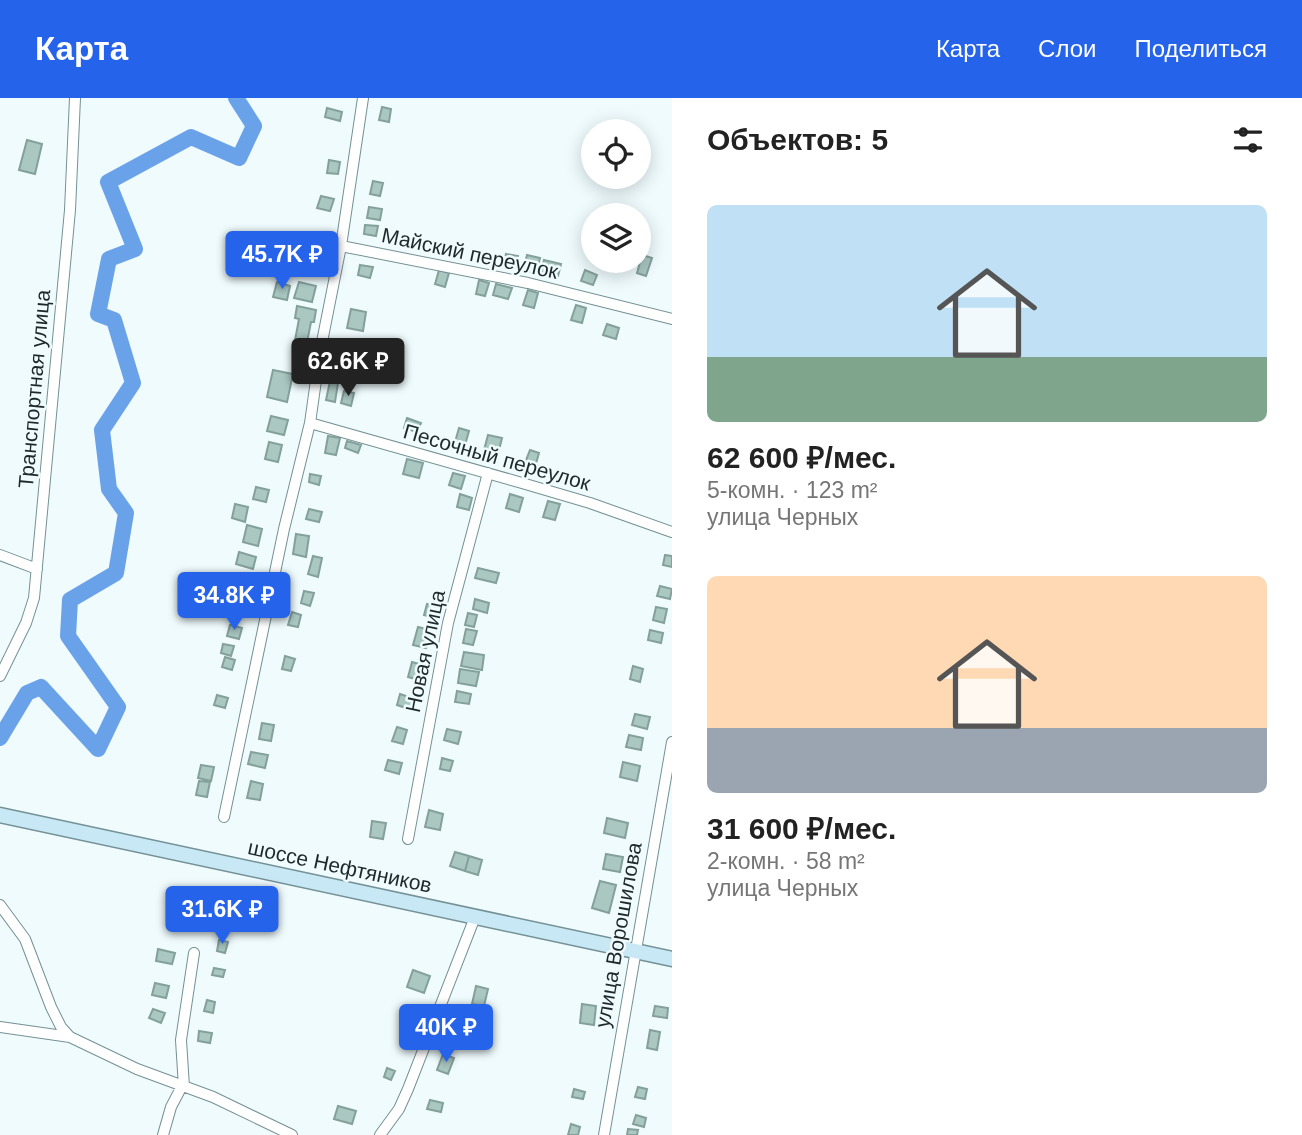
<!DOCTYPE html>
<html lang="ru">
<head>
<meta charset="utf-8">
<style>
	body { margin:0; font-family:Arial,sans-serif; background:#f6f6f6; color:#222; height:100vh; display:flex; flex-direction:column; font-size:26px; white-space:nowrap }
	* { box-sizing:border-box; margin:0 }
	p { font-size:23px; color:#767676 }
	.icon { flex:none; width:38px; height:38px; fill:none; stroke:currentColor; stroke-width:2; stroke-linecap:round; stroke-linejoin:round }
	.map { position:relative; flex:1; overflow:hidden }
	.side { display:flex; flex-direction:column; background:#fff; width:630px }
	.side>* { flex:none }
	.fabs { position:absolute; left:581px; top:21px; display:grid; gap:14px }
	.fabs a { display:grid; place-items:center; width:70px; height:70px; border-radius:50%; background:#fff; box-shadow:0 4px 18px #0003; font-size:35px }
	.price { position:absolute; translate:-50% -60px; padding:0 16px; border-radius:7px; background:#2563eb; color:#fff; font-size:23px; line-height:46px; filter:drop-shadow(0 2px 4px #0008) }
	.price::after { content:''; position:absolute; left:50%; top:42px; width:21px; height:16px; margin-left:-10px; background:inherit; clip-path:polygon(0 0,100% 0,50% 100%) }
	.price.active { background:#222; color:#fff }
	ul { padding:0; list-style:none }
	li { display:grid; align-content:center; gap:14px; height:371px; padding:0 35px }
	li span { display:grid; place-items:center; height:217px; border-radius:10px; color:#555 }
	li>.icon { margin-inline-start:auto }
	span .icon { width:126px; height:126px; fill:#fffc; stroke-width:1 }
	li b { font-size:30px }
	h2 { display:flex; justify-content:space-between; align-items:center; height:84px; padding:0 35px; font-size:30px }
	header { display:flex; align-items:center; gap:42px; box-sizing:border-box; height:98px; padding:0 35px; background:#2563eb; color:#fff }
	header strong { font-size:33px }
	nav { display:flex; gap:38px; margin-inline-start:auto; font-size:24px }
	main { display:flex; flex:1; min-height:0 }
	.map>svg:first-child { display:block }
</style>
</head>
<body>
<header>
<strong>Карта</strong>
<nav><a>Карта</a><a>Слои</a><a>Поделиться</a></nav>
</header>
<main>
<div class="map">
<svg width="672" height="1037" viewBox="0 0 672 1037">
	<rect width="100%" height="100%" fill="#effbfd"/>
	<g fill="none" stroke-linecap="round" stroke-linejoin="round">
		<path stroke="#6aa2ea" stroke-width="16" d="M0,640L27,595L41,589L98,651L118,609L68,538L70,502L116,475L126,415L109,391L102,332L133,285L114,222L98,216L109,161L135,151L108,84L191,39L239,60L254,28L236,0"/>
	</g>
	<path fill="#aac7c2" stroke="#84a09b" stroke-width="2" d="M382,9L391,11L389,24L379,22Z
		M327,10L342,14L340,23L325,19Z
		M27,42L42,46L35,76L19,72Z
		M329,62L340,64L338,76L327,75Z
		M373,83L383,85L380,98L370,96Z
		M321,98L334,101L330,113L317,110Z
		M369,109L382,111L380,122L367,120Z
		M365,127L378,128L376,138L364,136Z
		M307,142L320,146L315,162L302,158Z
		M506,156L518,158L516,170L503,167Z
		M527,157L540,160L536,175L523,172Z
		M642,157L652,160L646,178L637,175Z
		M544,162L561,166L558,178L541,173Z
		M360,167L373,169L370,180L358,177Z
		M439,172L449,175L445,189L435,186Z
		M585,172L597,177L593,187L581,183Z
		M479,182L489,185L485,198L476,196Z
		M277,184L290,188L287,202L273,199Z
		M299,184L316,188L312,204L294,200Z
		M496,186L512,190L508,201L493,197Z
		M528,192L538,195L534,210L523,207Z
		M576,207L586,210L582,225L571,222Z
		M297,208L316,212L314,224H311L305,255L293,253L299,221L295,220Z
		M351,211L366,214L363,233L347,230Z
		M607,226L619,230L616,241L603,237Z
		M339,244L353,247L350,260L336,257Z
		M273,272L293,276L287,304L267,299Z
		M330,283L338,285L335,304L326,302Z
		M344,293L354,295L351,308L341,305Z
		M271,318L288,322L284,337L267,333Z
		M407,320L421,325L417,334L404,330Z
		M459,330L469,333L465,347L455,344Z
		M488,337L502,340L498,356L484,352Z
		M328,338L340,340L336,357L325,355Z
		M347,343L361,347L358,355L345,350Z
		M269,344L282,347L278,364L265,361Z
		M530,352L539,355L535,369L525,365Z
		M407,361L423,365L419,380L403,376Z
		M453,375L465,378L461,391L449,387Z
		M310,376L321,378L319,387L309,384Z
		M256,389L269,392L266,404L253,401Z
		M460,396L472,400L469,412L457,409Z
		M510,396L523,400L519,414L506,410Z
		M548,403L560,406L555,422L543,419Z
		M235,406L248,409L245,424L232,420Z
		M309,411L322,414L319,424L306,421Z
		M247,427L262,431L258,448L243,444Z
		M296,436L309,438L306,459L293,456Z
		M239,454L256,459L253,471L236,466Z
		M665,457L672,458V469L663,467Z
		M313,458L322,460L318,479L308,476Z
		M478,470L499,475L496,485L475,480Z
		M238,481L251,485L248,497L235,493Z
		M660,488L672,491L670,501L657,498Z
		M304,493L314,495L310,508L301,505Z
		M475,501L489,505L487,515L473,511Z
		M231,502L245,506L241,518L228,514Z
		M427,506L438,509L435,520L424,517Z
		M656,509L667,511L664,525L653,522Z
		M292,514L301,517L298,529L288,527Z
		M468,515L477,517L474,529L465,527Z
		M230,527L242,530L239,541L227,538Z
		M418,529L431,532L426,550L413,547Z
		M466,531L477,533L473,547L463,545Z
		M650,532L663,535L661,545L648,542Z
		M223,546L234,548L231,558L221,555Z
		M464,554L484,557L482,572L461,568Z
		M285,558L295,561L291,573L282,571Z
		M225,559L235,562L232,572L222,569Z
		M412,564L423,567L419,582L408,579Z
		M633,568L643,571L640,584L630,581Z
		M460,571L479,574L476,588L458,585Z
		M457,593L471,596L469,606L455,604Z
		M400,596L415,601L412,612L397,607Z
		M217,597L228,600L225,610L214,607Z
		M635,616L650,619L647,631L632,627Z
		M262,625L274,627L271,643L259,641Z
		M397,629L407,632L403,646L392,643Z
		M447,631L461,634L458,646L444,642Z
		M629,637L643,640L641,652L626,649Z
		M251,654L268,657L265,670L248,666Z
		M442,660L453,663L450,673L440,671Z
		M388,662L402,665L399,676L385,672Z
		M623,664L640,668L637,683L620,679Z
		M201,667L214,669L211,683L198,680Z
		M199,683L210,684L207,699L196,697Z
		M251,683L263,686L260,702L247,700Z
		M429,712L443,716L440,732L425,729Z
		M607,720L628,725L625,740L604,735Z
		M372,723L386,725L383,741L370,739Z
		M455,754L469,758L465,773L450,768Z
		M606,756L623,759L620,774L603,771Z
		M469,758L482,762L478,777L465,773Z
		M600,783L616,787L609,815L592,810Z
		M219,842L228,844L225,855L217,853Z
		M158,851L175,855L172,866L156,863Z
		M214,870L225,872L223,879L212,877Z
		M413,872L430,878L424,895L407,889Z
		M155,885L169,888L166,900L152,897Z
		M476,888L488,891L484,908L472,906Z
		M207,902L215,904L213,915L204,913Z
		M582,906L596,908L594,927L580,925Z
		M655,908L668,910L667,920L653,918Z
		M153,911L165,915L161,925L149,920Z
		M409,915L418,918L412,930L404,927Z
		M459,915L467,917L462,928L455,925Z
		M650,932L660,934L657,952L647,950Z
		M199,933L212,935L210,945L198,943Z
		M443,956L454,960L448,976L437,972Z
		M387,970L395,973L391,982L384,979Z
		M638,989L647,991L645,1001L635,999Z
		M574,991L585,994L583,1001L572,999Z
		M430,1002L443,1005L441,1014L427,1011Z
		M338,1008L356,1013L352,1026L334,1021Z
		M636,1017L646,1020L644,1029L633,1026Z
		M571,1026L580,1029L578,1037H568Z
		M628,1031L638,1032L637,1037H627Z"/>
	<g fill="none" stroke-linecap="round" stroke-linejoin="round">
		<g stroke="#749195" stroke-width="12">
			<path id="minor" d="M341,148L528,185L672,221
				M310,325L522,385L590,405L672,434
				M0,457L37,471
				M0,578L26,525L34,500L70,112L75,0
				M224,719L284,431L310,325L320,254L341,148L363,0
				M408,741L448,525L488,375
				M0,807L25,841L51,909L61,929L70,939L137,971L213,999L292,1037
				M0,929L70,939
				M184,989L181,942L194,855
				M163,1037L171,1009L182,988
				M380,1037L399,1011L408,991L475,819
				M604,1037L672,644"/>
		</g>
		<g stroke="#749195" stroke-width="17">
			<path id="secondary" d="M0,717L672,861"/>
		</g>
		<use href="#minor" stroke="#fff" stroke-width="10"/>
		<use href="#secondary" stroke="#c8e8f6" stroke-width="14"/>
	</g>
	<g text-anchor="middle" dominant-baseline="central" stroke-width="5" stroke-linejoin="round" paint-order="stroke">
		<g font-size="21" fill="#1d292a" stroke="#effbfd">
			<text transform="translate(470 155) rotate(12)">Майский переулок</text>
			<text transform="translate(34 291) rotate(-85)">Транспортная улица</text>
			<text transform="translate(497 359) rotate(16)">Песочный переулок</text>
			<text transform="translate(425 553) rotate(-78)">Новая улица</text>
			<text transform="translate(340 768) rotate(12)">шоссе Нефтяников</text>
			<text transform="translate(618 837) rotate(-80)">улица Ворошилова</text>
		</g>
	</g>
</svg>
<div class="fabs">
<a><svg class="icon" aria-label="locate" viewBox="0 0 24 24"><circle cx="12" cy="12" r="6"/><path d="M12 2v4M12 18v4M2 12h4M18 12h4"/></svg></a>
<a><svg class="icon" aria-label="layers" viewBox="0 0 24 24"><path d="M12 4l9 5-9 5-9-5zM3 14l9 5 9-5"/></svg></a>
</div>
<b class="price" style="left:282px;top:193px">45.7K ₽</b>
<b class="price active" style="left:348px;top:300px">62.6K ₽</b>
<b class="price" style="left:234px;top:534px">34.8K ₽</b>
<b class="price" style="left:222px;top:848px">31.6K ₽</b>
<b class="price" style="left:446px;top:966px">40K ₽</b>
</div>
<section class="side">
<h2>Объектов: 5<svg class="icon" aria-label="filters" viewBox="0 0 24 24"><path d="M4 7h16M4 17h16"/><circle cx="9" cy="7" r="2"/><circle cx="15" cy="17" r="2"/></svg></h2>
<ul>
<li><span style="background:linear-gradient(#bfe0f5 70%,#7fa58c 0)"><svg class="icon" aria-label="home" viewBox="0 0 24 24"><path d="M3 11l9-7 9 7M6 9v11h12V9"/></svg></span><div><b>62 600 ₽/мес.</b><p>5-комн. · 123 m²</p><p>улица Черных</p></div></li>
<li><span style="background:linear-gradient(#ffd9b3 70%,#9aa5b1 0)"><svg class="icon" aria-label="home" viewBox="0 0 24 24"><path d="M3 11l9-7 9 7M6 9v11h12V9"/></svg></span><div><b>31 600 ₽/мес.</b><p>2-комн. · 58 m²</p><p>улица Черных</p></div></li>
</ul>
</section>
</main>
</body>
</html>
